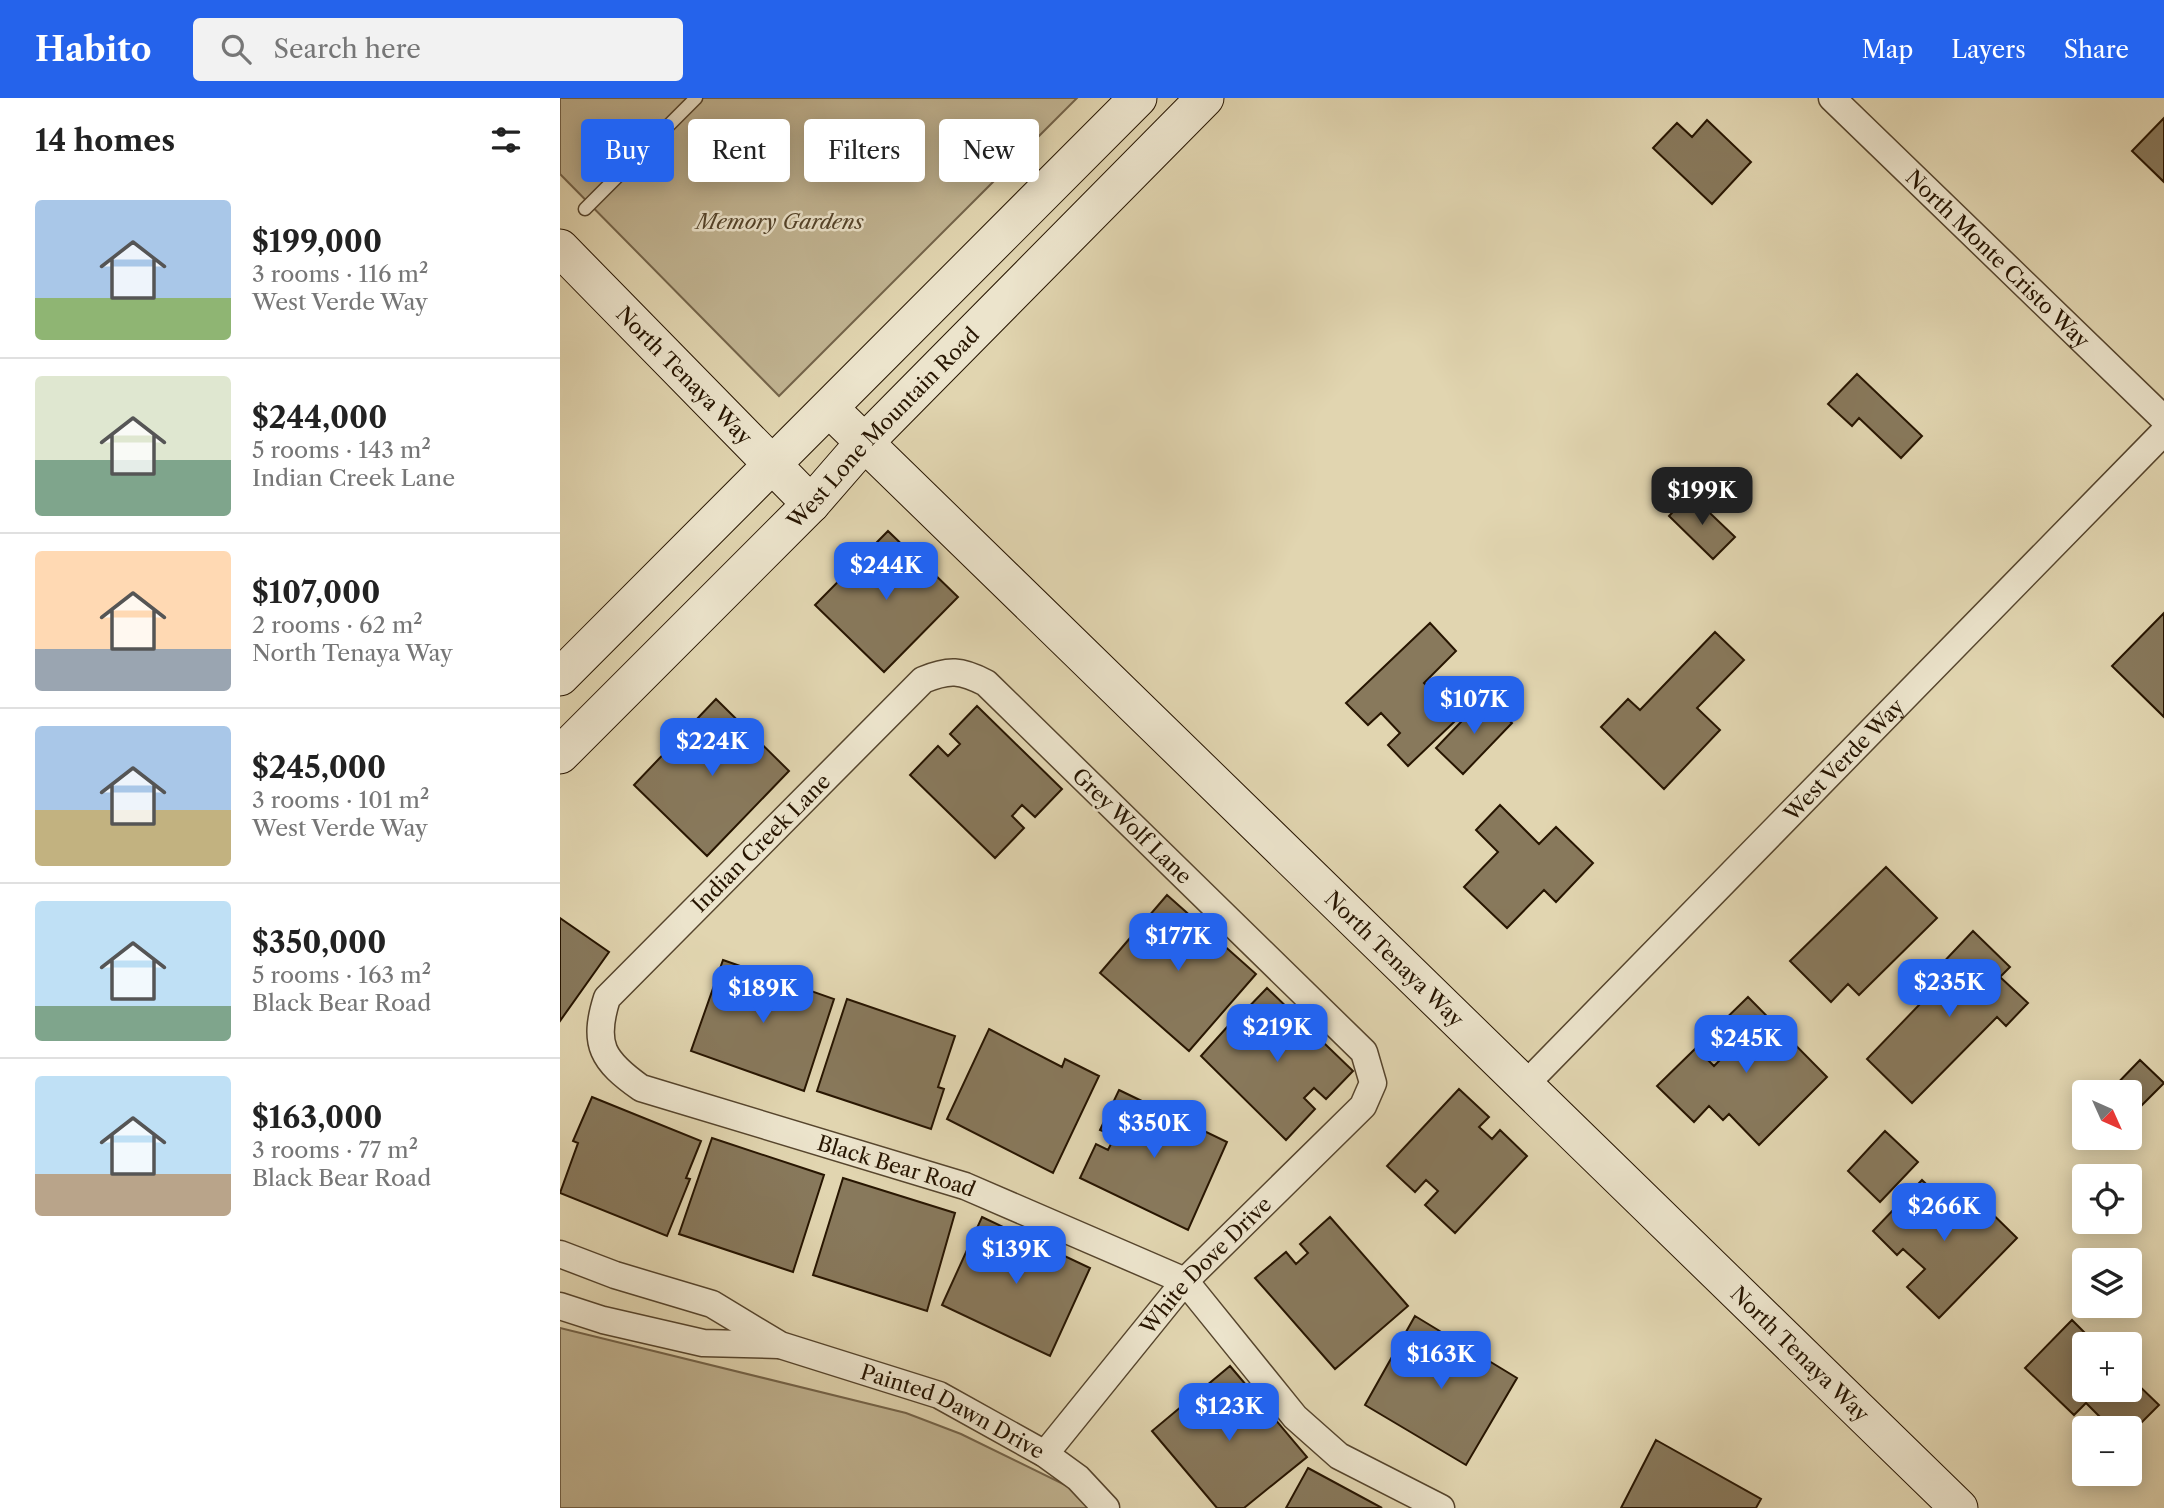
<!DOCTYPE html>
<html lang="en">
<head>
<meta charset="utf-8">
<style>
	body { margin:0; font-family:"Libre Caslon Text",serif; background:#f2f2f2; color:#222; height:100vh; display:flex; flex-direction:column; font-size:26px; white-space:nowrap }
	* { box-sizing:border-box; margin:0 }
	p { font-size:23px; color:#767676 }
	.icon { flex:none; width:38px; height:38px; fill:none; stroke:currentColor; stroke-width:2; stroke-linecap:round; stroke-linejoin:round }
	.map { position:relative; flex:1; overflow:hidden }
	.details { display:flex; flex-direction:column; background:#fff; width:560px }
	.details>* { flex:none }
	.guide { position:absolute; left:21px; top:21px; width:665px; height:63px; display:flex; gap:14px }
	.needle { width:46px; rotate:135deg }
	.buttons { position:absolute; left:1512px; top:982px; display:grid; gap:14px }
	.buttons a { display:grid; place-items:center; width:70px; height:70px; border-radius:7px; background:#fff; box-shadow:0 4px 18px #0003; font-size:35px }
	.price { position:absolute; translate:-50% -60px; padding:0 16px; border-radius:14px; background:#2563eb; color:#fff; font-size:23px; line-height:46px; filter:drop-shadow(0 2px 4px #0008) }
	.price::after { content:''; position:absolute; left:50%; top:42px; width:21px; height:16px; margin-left:-10px; background:inherit; clip-path:polygon(0 0,100% 0,50% 100%) }
	.price.on { background:#222; color:#fff }
	ul { padding:0; list-style:none }
	li { display:flex; align-items:center; gap:21px; height:175px; padding:0 35px }
	li+li { border-top:2px solid #e0e0e0 }
	li span { display:grid; place-items:center; flex:none; width:196px; height:140px; border-radius:7px; color:#555 }
	li>.icon { margin-inline-start:auto }
	span .icon { width:84px; height:84px; fill:#fffc; stroke-width:1 }
	li b { font-size:30px }
	h2 { display:flex; justify-content:space-between; align-items:center; height:84px; padding:0 35px; font-size:30px }
	.pill { padding:0 24px; border-radius:7px; background:#fff; box-shadow:0 4px 18px #0003; font-size:24px; line-height:63px }
	.pill.on { background:#2563eb; color:#fff }
	header { display:flex; align-items:center; gap:42px; box-sizing:border-box; height:98px; padding:0 35px; background:#2563eb; color:#fff }
	header strong { font-size:33px }
	nav { display:flex; gap:38px; margin-inline-start:auto; font-size:24px }
	.search { width:490px; height:63px; background:#f2f2f2; display:flex; align-items:center; gap:18px; box-sizing:border-box; padding:0 24px; border-radius:7px; color:#767676; font-size:26px }
	main { display:flex; flex:1; min-height:0 }
	.map>svg:first-child { display:block }
</style>
</head>
<body>
<header>
<strong>Habito</strong>
<div class="search"><svg class="icon" aria-label="search" viewBox="0 0 24 24"><circle cx="10" cy="10" r="6"/><path d="M15 15l6 6"/></svg>Search here</div>
<nav><a>Map</a><a>Layers</a><a>Share</a></nav>
</header>
<main>
<section class="details">
<h2>14 homes<svg class="icon" aria-label="filters" viewBox="0 0 24 24"><path d="M4 7h16M4 17h16"/><circle cx="9" cy="7" r="2"/><circle cx="15" cy="17" r="2"/></svg></h2>
<ul>
<li><span style="background:linear-gradient(#a9c7e8 70%,#8fb573 0)"><svg class="icon" aria-label="home" viewBox="0 0 24 24"><path d="M3 11l9-7 9 7M6 9v11h12V9"/></svg></span><div><b>$199,000</b><p>3 rooms · 116 m²</p><p>West Verde Way</p></div></li>
<li><span style="background:linear-gradient(#dfe7d0 60%,#7fa58c 0)"><svg class="icon" aria-label="home" viewBox="0 0 24 24"><path d="M3 11l9-7 9 7M6 9v11h12V9"/></svg></span><div><b>$244,000</b><p>5 rooms · 143 m²</p><p>Indian Creek Lane</p></div></li>
<li><span style="background:linear-gradient(#ffd9b3 70%,#9aa5b1 0)"><svg class="icon" aria-label="home" viewBox="0 0 24 24"><path d="M3 11l9-7 9 7M6 9v11h12V9"/></svg></span><div><b>$107,000</b><p>2 rooms · 62 m²</p><p>North Tenaya Way</p></div></li>
<li><span style="background:linear-gradient(#a9c7e8 60%,#c2b280 0)"><svg class="icon" aria-label="home" viewBox="0 0 24 24"><path d="M3 11l9-7 9 7M6 9v11h12V9"/></svg></span><div><b>$245,000</b><p>3 rooms · 101 m²</p><p>West Verde Way</p></div></li>
<li><span style="background:linear-gradient(#bfe0f5 75%,#7fa58c 0)"><svg class="icon" aria-label="home" viewBox="0 0 24 24"><path d="M3 11l9-7 9 7M6 9v11h12V9"/></svg></span><div><b>$350,000</b><p>5 rooms · 163 m²</p><p>Black Bear Road</p></div></li>
<li><span style="background:linear-gradient(#bfe0f5 70%,#b9a48a 0)"><svg class="icon" aria-label="home" viewBox="0 0 24 24"><path d="M3 11l9-7 9 7M6 9v11h12V9"/></svg></span><div><b>$163,000</b><p>3 rooms · 77 m²</p><p>Black Bear Road</p></div></li>
</ul>
</section>
<div class="map">
<svg width="1604" height="1410" viewBox="0 0 1604 1410">
	<rect width="100%" height="100%" fill="#e1d5b0"/>
	<filter id="stains"><feTurbulence type="fractalNoise" baseFrequency=".00286" numOctaves="4"/><feColorMatrix values="0 0 0 0 .2 0 0 0 0 .09 0 0 0 0 .02 0 0 0 .5 -.17"/></filter>
	<radialGradient id="worn" r=".72"><stop offset=".6" stop-color="#630" stop-opacity="0"/><stop offset="1" stop-color="#630" stop-opacity=".3"/></radialGradient>
	<path fill="#c1b492" stroke="#74644a" stroke-width="2" d="M0,0H517L219,298L0,76Z
		M0,1230L346,1315L401,1336L552,1410H0Z"/>
	<path fill="#88795c" stroke="#271501" stroke-width="2" d="M1604,20V84L1572,53Z
		M1147,22L1191,64L1152,106L1093,50L1117,25L1132,39Z
		M1297,276L1362,338L1341,360L1299,320L1292,328L1268,306Z
		M1130,396L1175,439L1153,461L1109,418Z
		M328,433L356,460L346,470L359,482L369,471L398,499L324,574L255,507Z
		M1604,515V619L1552,568Z
		M870,525L896,553L864,585L876,597L892,581L915,604L848,668L828,647L840,635L821,615L808,627L786,605Z
		M1155,534L1184,562L1137,610L1160,632L1104,691L1041,629L1068,601L1080,612Z
		M924,600L952,625L903,676L876,650Z
		M156,601L229,673L147,758L74,687Z
		M417,608L502,691L475,719L462,707L452,718L464,730L435,760L350,677L378,648L388,658L400,646L390,636Z
		M940,707L979,746L996,729L1033,765L996,804L984,792L947,830L904,789L938,754L916,732Z
		M1326,769L1377,820L1299,897L1288,886L1271,904L1230,863Z
		M607,797L696,876L629,953L540,875Z
		M0,820L49,854L0,923Z
		M1413,833L1450,869L1440,879L1468,905L1446,928L1437,919L1352,1005L1307,961L1387,878L1378,870Z
		M163,862L274,901L244,993L131,953Z
		M707,890L793,973L766,1001L754,990L744,1000L755,1011L726,1042L641,958L668,928L679,939L691,928L680,918Z
		M1188,899L1267,979L1199,1047L1169,1016L1163,1022L1149,1008L1134,1024L1097,988L1136,950L1154,968L1165,957L1147,939Z
		M287,901L395,938L378,989L384,991L371,1031L257,993Z
		M429,931L502,969L505,961L539,978L493,1075L387,1021Z
		M1580,962L1604,985L1570,1019V994H1549Z
		M899,991L929,1019L919,1029L932,1041L940,1032L967,1058L895,1135L865,1107L878,1093L866,1082L855,1094L827,1068Z
		M559,992L667,1044L628,1132L520,1080L536,1046L548,1052L555,1038L540,1032Z
		M32,999L141,1043L126,1080L130,1081L107,1138L0,1095L18,1045L13,1043Z
		M1325,1033L1358,1064L1320,1104L1288,1073Z
		M152,1040L264,1077L233,1174L119,1136Z
		M283,1080L395,1115L367,1213L253,1177Z
		M1362,1082L1393,1112L1410,1094L1457,1140L1379,1220L1347,1189L1365,1171L1343,1151L1337,1157L1313,1133Z
		M422,1119L530,1170L490,1258L382,1207Z
		M770,1119L848,1208L775,1271L695,1180L726,1154L736,1166L748,1155L740,1146Z
		M855,1218L957,1280L906,1367L805,1307Z
		M1512,1222L1536,1246H1524V1292H1570V1279L1599,1307L1570,1336V1330H1551L1526,1305L1514,1317L1465,1270Z
		M670,1268L747,1359L684,1410H657L592,1333Z
		M1096,1342L1201,1401L1196,1410H1061Z
		M748,1370L822,1410H726Z"/>
	<g fill="none" stroke-linecap="round" stroke-linejoin="round">
		<g stroke="#56452d" stroke-width="15">
			<path id="lane" d="M25,111L136,0"/>
		</g>
		<g stroke="#56452d" stroke-width="29">
			<g id="street">
				<path id="s1" d="M1272,0L1604,321"/>
				<path id="s2" d="M964,988L1604,334"/>
				<path id="s3" d="M0,1156L55,1177L152,1206L220,1247L379,1297L485,1356L518,1380L546,1410"/>
				<path d="M0,1208L43,1222L143,1245L219,1247"/>
				<path id="s4" d="M485,1356L625,1183L803,1008L813,985L804,954L426,585C401,572 389,571 363,582L47,900C32,947 43,963 81,990L405,1088L625,1183L735,1319L779,1358L881,1410"/>
			</g>
		</g>
		<g stroke="#271501" stroke-width="39">
			<g id="secondary">
				<path id="s5" d="M0,150L251,406"/>
				<path id="s6" d="M270,311L1399,1410"/>
				<path d="M0,579L578,0"/>
				<path id="s7" d="M0,657L251,406L304,345L645,0"/>
			</g>
		</g>
		<use href="#lane" stroke="#ece4cc" stroke-width="12"/>
		<use href="#street" stroke="#ece4cc" stroke-width="26"/>
		<use href="#secondary" stroke="#ece4cc" stroke-width="37"/>
	</g>
	<g text-anchor="middle" dominant-baseline="central" stroke-width="5" stroke-linejoin="round" paint-order="stroke">
		<g font-size="21" font-style="italic" fill="#55452c" stroke="#ece4cc">
			<text x="220" y="123">Memory Gardens</text>
		</g>
		<g font-size="21" fill="#271501" stroke="#ece4cc">
			<text stroke="none"><textPath href="#s1" startOffset="231">North Monte Cristo Way</textPath></text>
			<text stroke="none"><textPath href="#s5" startOffset="178">North Tenaya Way</textPath></text>
			<text stroke="none"><textPath href="#s7" startOffset="460">West Lone Mountain Road</textPath></text>
			<text stroke="none"><textPath href="#s2" startOffset="457">West Verde Way</textPath></text>
			<text transform="translate(572 728) rotate(44)">Grey Wolf Lane</text>
			<text transform="translate(201 745) rotate(-45)">Indian Creek Lane</text>
			<text stroke="none"><textPath href="#s6" startOffset="788">North Tenaya Way</textPath></text>
			<text stroke="none"><textPath href="#s4" startOffset="1946">Black Bear Road</textPath></text>
			<text stroke="none"><textPath href="#s4" startOffset="248">White Dove Drive</textPath></text>
			<text stroke="none"><textPath href="#s6" startOffset="1354">North Tenaya Way</textPath></text>
			<text stroke="none"><textPath href="#s3" startOffset="425">Painted Dawn Drive</textPath></text>
		</g>
	</g>
	<rect width="100%" height="100%" filter="url(#stains)"/>
	<rect width="100%" height="100%" fill="url(#worn)"/>
</svg>
<div class="buttons">
<a><svg class="needle" viewBox="-14 -14 28 28"><path d="M0-13l5 13h-10z" fill="#e53935"/><path d="M0 13l5-13h-10z" fill="#767676"/></svg></a>
<a><svg class="icon" aria-label="locate" viewBox="0 0 24 24"><circle cx="12" cy="12" r="6"/><path d="M12 2v4M12 18v4M2 12h4M18 12h4"/></svg></a>
<a><svg class="icon" aria-label="layers" viewBox="0 0 24 24"><path d="M12 4l9 5-9 5-9-5zM3 14l9 5 9-5"/></svg></a>
<a>+</a>
<a>−</a>
</div>
<b class="price on" style="left:1142px;top:429px">$199K</b>
<b class="price" style="left:326px;top:504px">$244K</b>
<b class="price" style="left:914px;top:638px">$107K</b>
<b class="price" style="left:152px;top:680px">$224K</b>
<b class="price" style="left:618px;top:875px">$177K</b>
<b class="price" style="left:1389px;top:921px">$235K</b>
<b class="price" style="left:203px;top:927px">$189K</b>
<b class="price" style="left:717px;top:966px">$219K</b>
<b class="price" style="left:1186px;top:977px">$245K</b>
<b class="price" style="left:594px;top:1062px">$350K</b>
<b class="price" style="left:1384px;top:1145px">$266K</b>
<b class="price" style="left:456px;top:1188px">$139K</b>
<b class="price" style="left:881px;top:1293px">$163K</b>
<b class="price" style="left:669px;top:1345px">$123K</b>
<div class="guide">
<a class="pill on">Buy</a>
<a class="pill">Rent</a>
<a class="pill">Filters</a>
<a class="pill">New</a>
</div>
</div>
</main>
</body>
</html>
